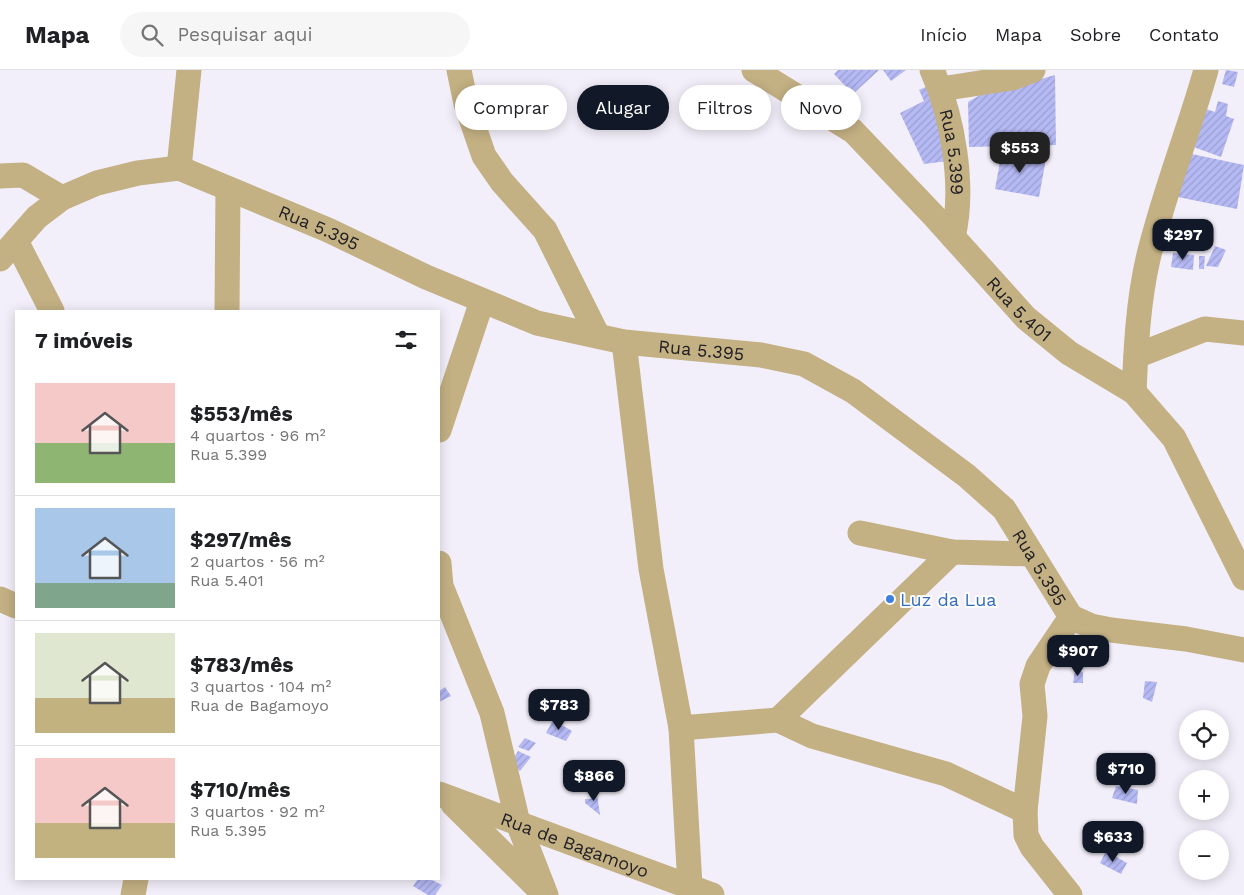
<!DOCTYPE html>
<html lang="pt">
<head>
<meta charset="utf-8">
<style>
	body { margin:0; font-family:"Work Sans",sans-serif; background:#f6f6f6; color:#202124; height:100vh; display:flex; flex-direction:column; font-size:19px; white-space:nowrap }
	* { box-sizing:border-box; margin:0 }
	p { font-size:16px; color:#757577 }
	.icon { flex:none; width:28px; height:28px; fill:none; stroke:currentColor; stroke-width:2; stroke-linecap:round; stroke-linejoin:round }
	.map { position:relative; flex:1; overflow:hidden }
	.panel { position:absolute; left:15px; top:240px; width:425px; height:570px; display:flex; flex-direction:column; background:#fff; border-radius:0px; box-shadow:0 2px 12px #0003 }
	.panel>* { flex:none }
	.guide { position:absolute; left:455px; top:15px; width:475px; height:45px; display:flex; gap:10px }
	.tools { position:absolute; left:1179px; top:640px; display:grid; gap:10px }
	.tools a { display:grid; place-items:center; width:50px; height:50px; border-radius:50%; background:#fff; box-shadow:0 2px 12px #0003; font-size:25px }
	.price { position:absolute; translate:-50% -42px; padding:0 11px; border-radius:10px; background:#111827; color:#fff; font-size:16px; line-height:32px; filter:drop-shadow(0 1px 2px #0008) }
	.price::after { content:''; position:absolute; left:50%; top:30px; width:15px; height:11px; margin-left:-8px; background:inherit; clip-path:polygon(0 0,100% 0,50% 100%) }
	.price.on { background:#222; color:#fff }
	ul { padding:0; list-style:none }
	li { display:flex; align-items:center; gap:15px; height:125px; padding:0 20px }
	li+li { border-top:1px solid #e0e0e0 }
	li span { display:grid; place-items:center; flex:none; width:140px; height:100px; border-radius:0px; color:#555 }
	li>.icon { margin-inline-start:auto }
	span .icon { width:60px; height:60px; fill:#fffc; stroke-width:1 }
	li b { font-size:21px }
	h2 { display:flex; justify-content:space-between; align-items:center; height:60px; padding:0 20px; font-size:21px }
	.tag { padding:0 18px; border-radius:22px; background:#fff; box-shadow:0 2px 12px #0003; font-size:18px; line-height:45px }
	.tag.on { background:#111827; color:#fff }
	header { display:flex; align-items:center; gap:30px; box-sizing:border-box; height:70px; padding:0 25px; background:#fff; border-bottom:1px solid #e0e0e0 }
	header strong { font-size:24px }
	nav { display:flex; gap:28px; margin-inline-start:auto; font-size:18px }
	.search { width:350px; height:45px; background:#f6f6f6; display:flex; align-items:center; gap:12px; box-sizing:border-box; padding:0 18px; border-radius:28px; color:#757577; font-size:19px }
	.map>svg:first-child { display:block }
</style>
</head>
<body>
<header>
<strong>Mapa</strong>
<div class="search"><svg class="icon" aria-label="search" viewBox="0 0 24 24"><circle cx="10" cy="10" r="6"/><path d="M15 15l6 6"/></svg>Pesquisar aqui</div>
<nav><a>Início</a><a>Mapa</a><a>Sobre</a><a>Contato</a></nav>
</header>
<div class="map">
<svg width="1244" height="825" viewBox="0 0 1244 825">
	<defs>
		<pattern id="building-hatch" width="6" height="6" patternUnits="userSpaceOnUse" patternTransform="scale(1.25)"><rect width="6" height="6" fill="#b5b9f4"/><path d="M-1 1l2-2M0 6l6-6M5 7l2-2" fill="none" stroke="#9b9fd1"/></pattern>
	</defs>
	<rect width="100%" height="100%" fill="#f3effa"/>
	<path fill="url(#building-hatch)" d="M838,0H879L853,24L834,4Z
		M883,0H906L891,11Z
		M1226,0L1238,2L1234,17L1222,14Z
		M1055,5L1056,75L969,77L968,32L997,15H1020Z
		M930,15L948,91L924,94L900,43L924,31L919,20Z
		M1218,31L1228,34L1226,46L1234,49L1221,87L1188,75L1203,38L1215,42Z
		M1002,81L1046,89L1039,127L995,119Z
		M1187,83L1244,95L1237,139L1178,127Z
		M1215,176L1226,180L1218,197L1206,196Z
		M1173,183L1194,185L1193,200L1171,197Z
		M1199,186H1205L1204,199H1199Z
		M1075,600L1083,602V613H1073Z
		M1145,611L1157,612L1152,632L1143,628Z
		M445,617L451,626L439,632V621Z
		M553,650L572,661L566,671L546,663Z
		M525,668L536,673L529,681L518,677Z
		M518,681L531,687L520,701L510,695Z
		M1116,716L1138,720L1137,734L1112,728Z
		M596,717L600,745L585,733V729H591Z
		M1106,781L1127,793L1121,804L1100,793Z
		M418,809H430L442,815L435,825H428L413,816Z"/>
	<g fill="none" stroke-linecap="round" stroke-linejoin="round">
		<g stroke="#c3b083" stroke-width="25">
			<path d="M459,0L466,34L484,86L502,112L545,160L598,266"/>
			<path id="s1" d="M754,0L853,61L934,146L1026,248L1069,283L1134,322L1174,368L1244,508"/>
			<path id="s2" d="M932,0C953,47 965,117 953,167"/>
			<path d="M941,19L1012,8L1033,0"/>
			<path d="M179,98L189,0"/>
			<path d="M0,106L23,105L62,128"/>
			<path d="M16,171L52,241"/>
			<path id="s3" d="M0,189L37,147L62,128L97,113L138,103L179,98L328,160L426,207L537,253L624,272L761,285L804,294L853,321L967,406L1004,439L1071,547L1091,556L1111,560L1186,569L1244,580"/>
			<path d="M227,241L228,119"/>
			<path d="M624,272L651,499L681,658L690,816"/>
			<path d="M1136,286L1205,259L1244,263"/>
			<path d="M1134,322C1136,278 1138,232 1148,189C1163,125 1188,64 1206,0"/>
			<path d="M439,360L482,231"/>
			<path d="M860,463L952,482L1031,484"/>
			<path d="M439,493L441,516L492,643L518,753L546,825"/>
			<path d="M0,529L16,536"/>
			<path d="M778,650L952,482"/>
			<path d="M681,658L778,650L812,666L946,704L1025,741"/>
			<path id="s4" d="M439,724L712,825"/>
			<path d="M453,734L540,820"/>
			<path d="M133,825L136,809"/>
			<path d="M1070,825L1032,777L1026,765L1025,741L1035,646L1032,614L1038,596L1071,547"/>
		</g>
	</g>
	<circle fill="#3f7fe0" stroke="#fefefe" stroke-width="2" cx="890" cy="529" r="5"/>
	<g text-anchor="middle" dominant-baseline="central" stroke-width="4" stroke-linejoin="round" paint-order="stroke">
		<g font-size="18" fill="#222024" stroke="#fefefe">
			<text stroke="none"><textPath href="#s2" startOffset="85">Rua 5.399</textPath></text>
			<text stroke="none"><textPath href="#s3" startOffset="361">Rua 5.395</textPath></text>
			<text stroke="none"><textPath href="#s1" startOffset="360">Rua 5.401</textPath></text>
			<text stroke="none"><textPath href="#s3" startOffset="766">Rua 5.395</textPath></text>
			<text stroke="none"><textPath href="#s3" startOffset="1186">Rua 5.395</textPath></text>
			<text stroke="none"><textPath href="#s4" startOffset="145">Rua de Bagamoyo</textPath></text>
		</g>
		<g font-size="18" fill="#366cbe" stroke="#fefefe" text-anchor="start">
			<text x="900" y="529">Luz da Lua</text>
		</g>
	</g>
</svg>
<div class="tools">
<a><svg class="icon" aria-label="locate" viewBox="0 0 24 24"><circle cx="12" cy="12" r="6"/><path d="M12 2v4M12 18v4M2 12h4M18 12h4"/></svg></a>
<a>+</a>
<a>−</a>
</div>
<b class="price on" style="left:1020px;top:104px">$553</b>
<b class="price" style="left:1183px;top:191px">$297</b>
<b class="price" style="left:1078px;top:607px">$907</b>
<b class="price" style="left:559px;top:661px">$783</b>
<b class="price" style="left:1126px;top:725px">$710</b>
<b class="price" style="left:594px;top:732px">$866</b>
<b class="price" style="left:1113px;top:793px">$633</b>
<div class="guide">
<a class="tag">Comprar</a>
<a class="tag on">Alugar</a>
<a class="tag">Filtros</a>
<a class="tag">Novo</a>
</div>
<section class="panel">
<h2>7 imóveis<svg class="icon" aria-label="filters" viewBox="0 0 24 24"><path d="M4 7h16M4 17h16"/><circle cx="9" cy="7" r="2"/><circle cx="15" cy="17" r="2"/></svg></h2>
<ul>
<li><span style="background:linear-gradient(#f6c9c9 60%,#8fb573 0)"><svg class="icon" aria-label="home" viewBox="0 0 24 24"><path d="M3 11l9-7 9 7M6 9v11h12V9"/></svg></span><div><b>$553/mês</b><p>4 quartos · 96 m²</p><p>Rua 5.399</p></div></li>
<li><span style="background:linear-gradient(#a9c7e8 75%,#7fa58c 0)"><svg class="icon" aria-label="home" viewBox="0 0 24 24"><path d="M3 11l9-7 9 7M6 9v11h12V9"/></svg></span><div><b>$297/mês</b><p>2 quartos · 56 m²</p><p>Rua 5.401</p></div></li>
<li><span style="background:linear-gradient(#dfe7d0 65%,#c2b280 0)"><svg class="icon" aria-label="home" viewBox="0 0 24 24"><path d="M3 11l9-7 9 7M6 9v11h12V9"/></svg></span><div><b>$783/mês</b><p>3 quartos · 104 m²</p><p>Rua de Bagamoyo</p></div></li>
<li><span style="background:linear-gradient(#f6c9c9 65%,#c2b280 0)"><svg class="icon" aria-label="home" viewBox="0 0 24 24"><path d="M3 11l9-7 9 7M6 9v11h12V9"/></svg></span><div><b>$710/mês</b><p>3 quartos · 92 m²</p><p>Rua 5.395</p></div></li>
</ul>
</section>
</div>
</body>
</html>
